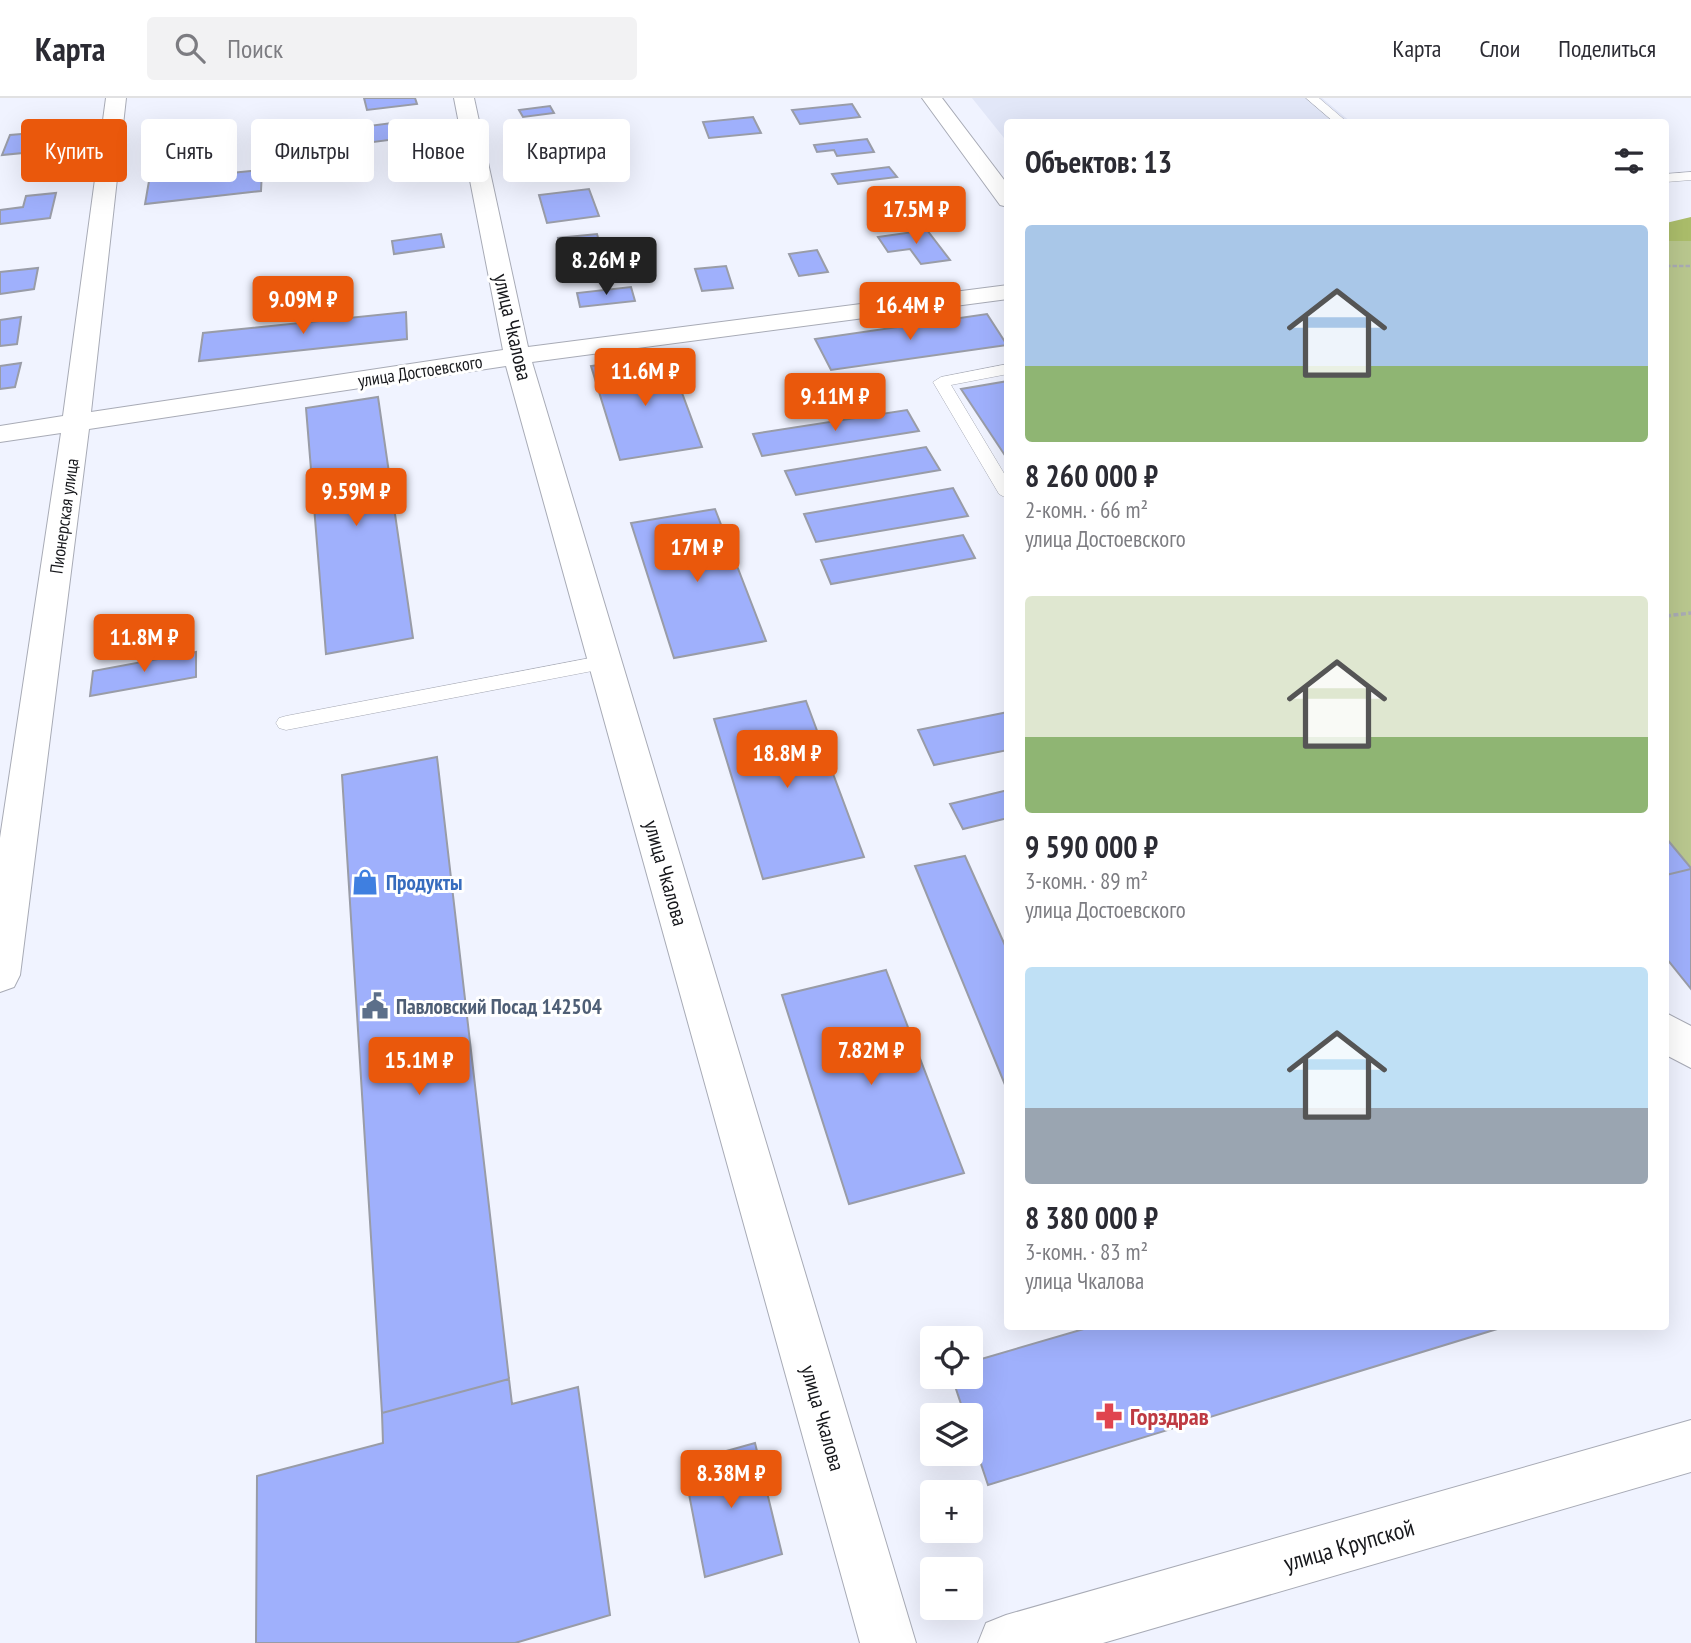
<!DOCTYPE html>
<html lang="ru">
<head>
<meta charset="utf-8">
<style>
	body { margin:0; font-family:"PT Sans Narrow",sans-serif; background:#f2f2f3; color:#2b2b33; height:100vh; display:flex; flex-direction:column; font-size:26px; white-space:nowrap }
	* { box-sizing:border-box; margin:0 }
	p { font-size:23px; color:#7c7c81 }
	.icon { flex:none; width:38px; height:38px; fill:none; stroke:currentColor; stroke-width:2; stroke-linecap:round; stroke-linejoin:round }
	.map { position:relative; flex:1; overflow:hidden }
	.drawer { position:absolute; left:1004px; top:21px; width:665px; height:1211px; display:flex; flex-direction:column; background:#fff; border-radius:7px; box-shadow:0 7px 28px #0002 }
	.drawer>* { flex:none }
	.banner { position:absolute; left:21px; top:21px; width:665px; height:63px; display:flex; gap:14px }
	.fabs { position:absolute; left:920px; top:1228px; display:grid; gap:14px }
	.fabs a { display:grid; place-items:center; width:63px; height:63px; border-radius:7px; background:#fff; box-shadow:0 7px 28px #0002; font-size:35px }
	.price { position:absolute; translate:-50% -60px; padding:0 16px; border-radius:7px; background:#ea580c; color:#fff; font-size:23px; line-height:46px; filter:drop-shadow(0 2px 4px #0008) }
	.price::after { content:''; position:absolute; left:50%; top:42px; width:21px; height:16px; margin-left:-10px; background:inherit; clip-path:polygon(0 0,100% 0,50% 100%) }
	.price.current { background:#222; color:#fff }
	ul { padding:0; list-style:none }
	li { display:grid; align-content:center; gap:14px; height:371px; padding:0 21px }
	li span { display:grid; place-items:center; height:217px; border-radius:7px; color:#555 }
	li>.icon { margin-inline-start:auto }
	span .icon { width:126px; height:126px; fill:#fffc; stroke-width:1 }
	li b { font-size:30px }
	h2 { display:flex; justify-content:space-between; align-items:center; height:84px; padding:0 21px; font-size:30px }
	.tag { padding:0 24px; border-radius:7px; background:#fff; box-shadow:0 7px 28px #0002; font-size:24px; line-height:63px }
	.tag.current { background:#ea580c; color:#fff }
	header { display:flex; align-items:center; gap:42px; box-sizing:border-box; height:98px; padding:0 35px; background:#fff; border-bottom:2px solid #e1e1e2 }
	header strong { font-size:33px }
	nav { display:flex; gap:38px; margin-inline-start:auto; font-size:24px }
	.search { width:490px; height:63px; background:#f2f2f3; display:flex; align-items:center; gap:18px; box-sizing:border-box; padding:0 24px; border-radius:7px; color:#7c7c81; font-size:26px }
	.map>svg:first-child { display:block }
</style>
</head>
<body>
<header>
<strong>Карта</strong>
<div class="search"><svg class="icon" aria-label="search" viewBox="0 0 24 24"><circle cx="10" cy="10" r="6"/><path d="M15 15l6 6"/></svg>Поиск</div>
<nav><a>Карта</a><a>Слои</a><a>Поделиться</a></nav>
</header>
<div class="map">
<svg width="1691" height="1545" viewBox="0 0 1691 1545">
	<rect width="100%" height="100%" fill="#f0f3ff"/>
	<path fill="#e2e7f8" d="M972,0H1322L1351,24H1008V45Z"/>
	<path fill="#bac88f" d="M1691,122V891L1666,860V126Z"/>
	<path fill="#acbe6b" d="M1691,119V143H1666V125Z"/>
	<path fill="#9fb0fc" stroke="#999ca7" stroke-width="2" d="M364,0H415L417,6L367,12Z
		M852,6L860,19L800,26L792,12Z
		M550,8L554,15L523,19L519,12Z
		M753,19L761,35L709,40L703,24Z
		M560,22L564,36L519,41L514,27Z
		M407,23L412,39L366,45L361,29Z
		M216,27L217,47L170,53L171,33Z
		M69,32L64,51L2,57L10,37Z
		M867,41L874,54L837,58L834,52L817,54L814,47Z
		M576,47L582,60L530,67L525,53Z
		M889,69L897,79L838,86L832,76Z
		M262,72L261,93L145,106L149,83Z
		M589,91L599,118L547,125L539,97Z
		M56,95L50,120L0,126V112L23,109L26,98Z
		M927,132L950,162L921,166L910,151L888,154L878,139Z
		M441,136L444,149L394,156L392,143Z
		M597,136L604,160L563,164L558,140Z
		M817,152L828,174L799,178L789,156Z
		M726,168L733,190L702,193L695,171Z
		M38,170L34,191L0,196V174Z
		M631,189L635,203L580,209L577,195Z
		M406,214L407,241L199,263L203,235Z
		M987,216L1007,247L831,272L815,241Z
		M21,219L17,246L0,248V222Z
		M668,257L702,349L620,362L591,268Z
		M21,265L15,289L0,291V268Z
		M1008,283V362L961,291Z
		M378,299L413,540L326,556L306,310Z
		M907,312L919,333L762,358L753,336Z
		M926,349L940,372L796,397L785,373Z
		M953,390L968,418L816,444L804,416Z
		M715,411L766,543L674,560L631,425Z
		M963,437L975,460L831,486L821,462Z
		M196,554V579L90,598L93,573Z
		M806,603L864,759L763,781L714,621Z
		M1008,614V652L934,667L918,632Z
		M437,659L509,1281L382,1315L342,677Z
		M1008,692V720L963,731L950,706Z
		M1666,740L1691,770V771L1666,777Z
		M965,758L1008,854V994L915,768Z
		M1691,771V891L1666,860V777Z
		M886,872L964,1075L849,1106L782,897Z
		M1094,1228H1507L988,1387L971,1336V1318H965L952,1279H971V1264Z
		M509,1281L512,1306L578,1289L610,1517L515,1545H256L257,1378L383,1345L382,1315Z
		M755,1345L782,1456L705,1479L683,1365Z"/>
	<g fill="none" stroke-linecap="round" stroke-linejoin="round">
		<g stroke="#a8abb6" stroke-width="1">
			<path id="lane" d="M1306,0H1319L1347,24H1334Z
				M1691,74V82L1666,84V76Z
				M1008,266V276L951,287L1008,382V401L999,396L933,284L941,279Z
				M606,557L616,564L613,569L286,632L279,630L276,625L279,620L286,618Z"/>
		</g>
		<g stroke="#a8abb6" stroke-width="2">
			<path id="street" d="M106,0H126L91,314L503,252L454,0H474L528,249L1008,187V201L532,264L916,1545H860L506,268L89,331L20,877L14,889L0,894V740L61,335L0,344V328L63,318Z
				M922,0H942L1008,87V109L1000,107Z
				M1666,915L1691,928V970L1666,957Z
				M1691,1322V1374L1103,1545H978L986,1525L1006,1517Z"/>
		</g>
		<path stroke="#aaacb5" stroke-width="2.5" stroke-dasharray="4.5 2" stroke-linecap="butt" d="M1666,168H1691"/>
		<path stroke="#aaacb5" stroke-width="3.5" stroke-dasharray="5 2.5" stroke-linecap="butt" d="M1666,518L1691,515"/>
		<use href="#lane" fill="#fff" fill-rule="evenodd"/>
		<use href="#street" fill="#fff" fill-rule="evenodd"/>
	</g>
	<defs>
		<g id="shop-bare" transform="scale(2.1)"><path d="M-5-2.5h2.3a2.7 3.5 0 0 1 5.4 0H5L5.5 6h-11ZM-1.5-2.5h3a1.5 2.3 0 0 0-3 0Z" fill="#3f7fe0" stroke="#fff" stroke-width="2.5" paint-order="stroke"/></g>
		<g id="civic-bare" transform="scale(2.1)"><path d="M-.6-6.5H3V-4.5H.6V-3L4-1V1h2V6H-6V1h2V-1L-.6-3ZM-1.2 2.5V6h2.4V2.5Z" fill="#5c6f8a" stroke="#fff" stroke-width="2.5" paint-order="stroke"/></g>
		<g id="pharmacy-bare" transform="scale(2.1)"><path d="M-2-6h4v4h4v4h-4v4h-4v-4h-4v-4h4Z" fill="#e0444e" stroke="#fff" stroke-width="2.5" paint-order="stroke"/></g>
	</defs>
	<g fill-rule="evenodd">
		<use href="#shop-bare" x="365" y="784"/>
		<use href="#civic-bare" x="375" y="908"/>
		<use href="#pharmacy-bare" x="1109" y="1318"/>
	</g>
	<g text-anchor="middle" dominant-baseline="central" stroke-width="6" stroke-linejoin="round" paint-order="stroke">
		<g font-size="18" fill="#17181c" stroke="#fff">
			<text transform="translate(420 273) rotate(-9)">улица Достоевского</text>
			<text transform="translate(64 418) rotate(-82)">Пионерская улица</text>
		</g>
		<g font-size="21" fill="#17181c" stroke="#fff">
			<text transform="translate(513 229) rotate(77)">улица Чкалова</text>
			<text transform="translate(666 775) rotate(74)">улица Чкалова</text>
			<text transform="translate(823 1320) rotate(74)">улица Чкалова</text>
		</g>
		<g font-size="21" font-weight="bold" fill="#366cbe" stroke="#fff" text-anchor="start">
			<text x="386" y="784">Продукты</text>
		</g>
		<g font-size="21" font-weight="bold" fill="#4e5e75" stroke="#fff" text-anchor="start">
			<text x="396" y="908">Павловский Посад 142504</text>
		</g>
		<g font-size="24" font-weight="bold" fill="#be3a42" stroke="#fff" text-anchor="start">
			<text x="1130" y="1318">Горздрав</text>
		</g>
		<g font-size="24" fill="#17181c" stroke="#fff">
			<text transform="translate(1349 1447) rotate(-16)">улица Крупской</text>
		</g>
	</g>
</svg>
<div class="fabs">
<a><svg class="icon" aria-label="locate" viewBox="0 0 24 24"><circle cx="12" cy="12" r="6"/><path d="M12 2v4M12 18v4M2 12h4M18 12h4"/></svg></a>
<a><svg class="icon" aria-label="layers" viewBox="0 0 24 24"><path d="M12 4l9 5-9 5-9-5zM3 14l9 5 9-5"/></svg></a>
<a>+</a>
<a>−</a>
</div>
<b class="price" style="left:916px;top:148px">17.5M ₽</b>
<b class="price current" style="left:606px;top:199px">8.26M ₽</b>
<b class="price" style="left:303px;top:238px">9.09M ₽</b>
<b class="price" style="left:910px;top:244px">16.4M ₽</b>
<b class="price" style="left:645px;top:310px">11.6M ₽</b>
<b class="price" style="left:835px;top:335px">9.11M ₽</b>
<b class="price" style="left:356px;top:430px">9.59M ₽</b>
<b class="price" style="left:697px;top:486px">17M ₽</b>
<b class="price" style="left:144px;top:576px">11.8M ₽</b>
<b class="price" style="left:787px;top:692px">18.8M ₽</b>
<b class="price" style="left:871px;top:989px">7.82M ₽</b>
<b class="price" style="left:419px;top:999px">15.1M ₽</b>
<b class="price" style="left:731px;top:1412px">8.38M ₽</b>
<div class="banner">
<a class="tag current">Купить</a>
<a class="tag">Снять</a>
<a class="tag">Фильтры</a>
<a class="tag">Новое</a>
<a class="tag">Квартира</a>
</div>
<section class="drawer">
<h2>Объектов: 13<svg class="icon" aria-label="filters" viewBox="0 0 24 24"><path d="M4 7h16M4 17h16"/><circle cx="9" cy="7" r="2"/><circle cx="15" cy="17" r="2"/></svg></h2>
<ul>
<li><span style="background:linear-gradient(#a9c7e8 65%,#8fb573 0)"><svg class="icon" aria-label="home" viewBox="0 0 24 24"><path d="M3 11l9-7 9 7M6 9v11h12V9"/></svg></span><div><b>8 260 000 ₽</b><p>2-комн. · 66 m²</p><p>улица Достоевского</p></div></li>
<li><span style="background:linear-gradient(#dfe7d0 65%,#8fb573 0)"><svg class="icon" aria-label="home" viewBox="0 0 24 24"><path d="M3 11l9-7 9 7M6 9v11h12V9"/></svg></span><div><b>9 590 000 ₽</b><p>3-комн. · 89 m²</p><p>улица Достоевского</p></div></li>
<li><span style="background:linear-gradient(#bfe0f5 65%,#9aa5b1 0)"><svg class="icon" aria-label="home" viewBox="0 0 24 24"><path d="M3 11l9-7 9 7M6 9v11h12V9"/></svg></span><div><b>8 380 000 ₽</b><p>3-комн. · 83 m²</p><p>улица Чкалова</p></div></li>
</ul>
</section>
</div>
</body>
</html>
